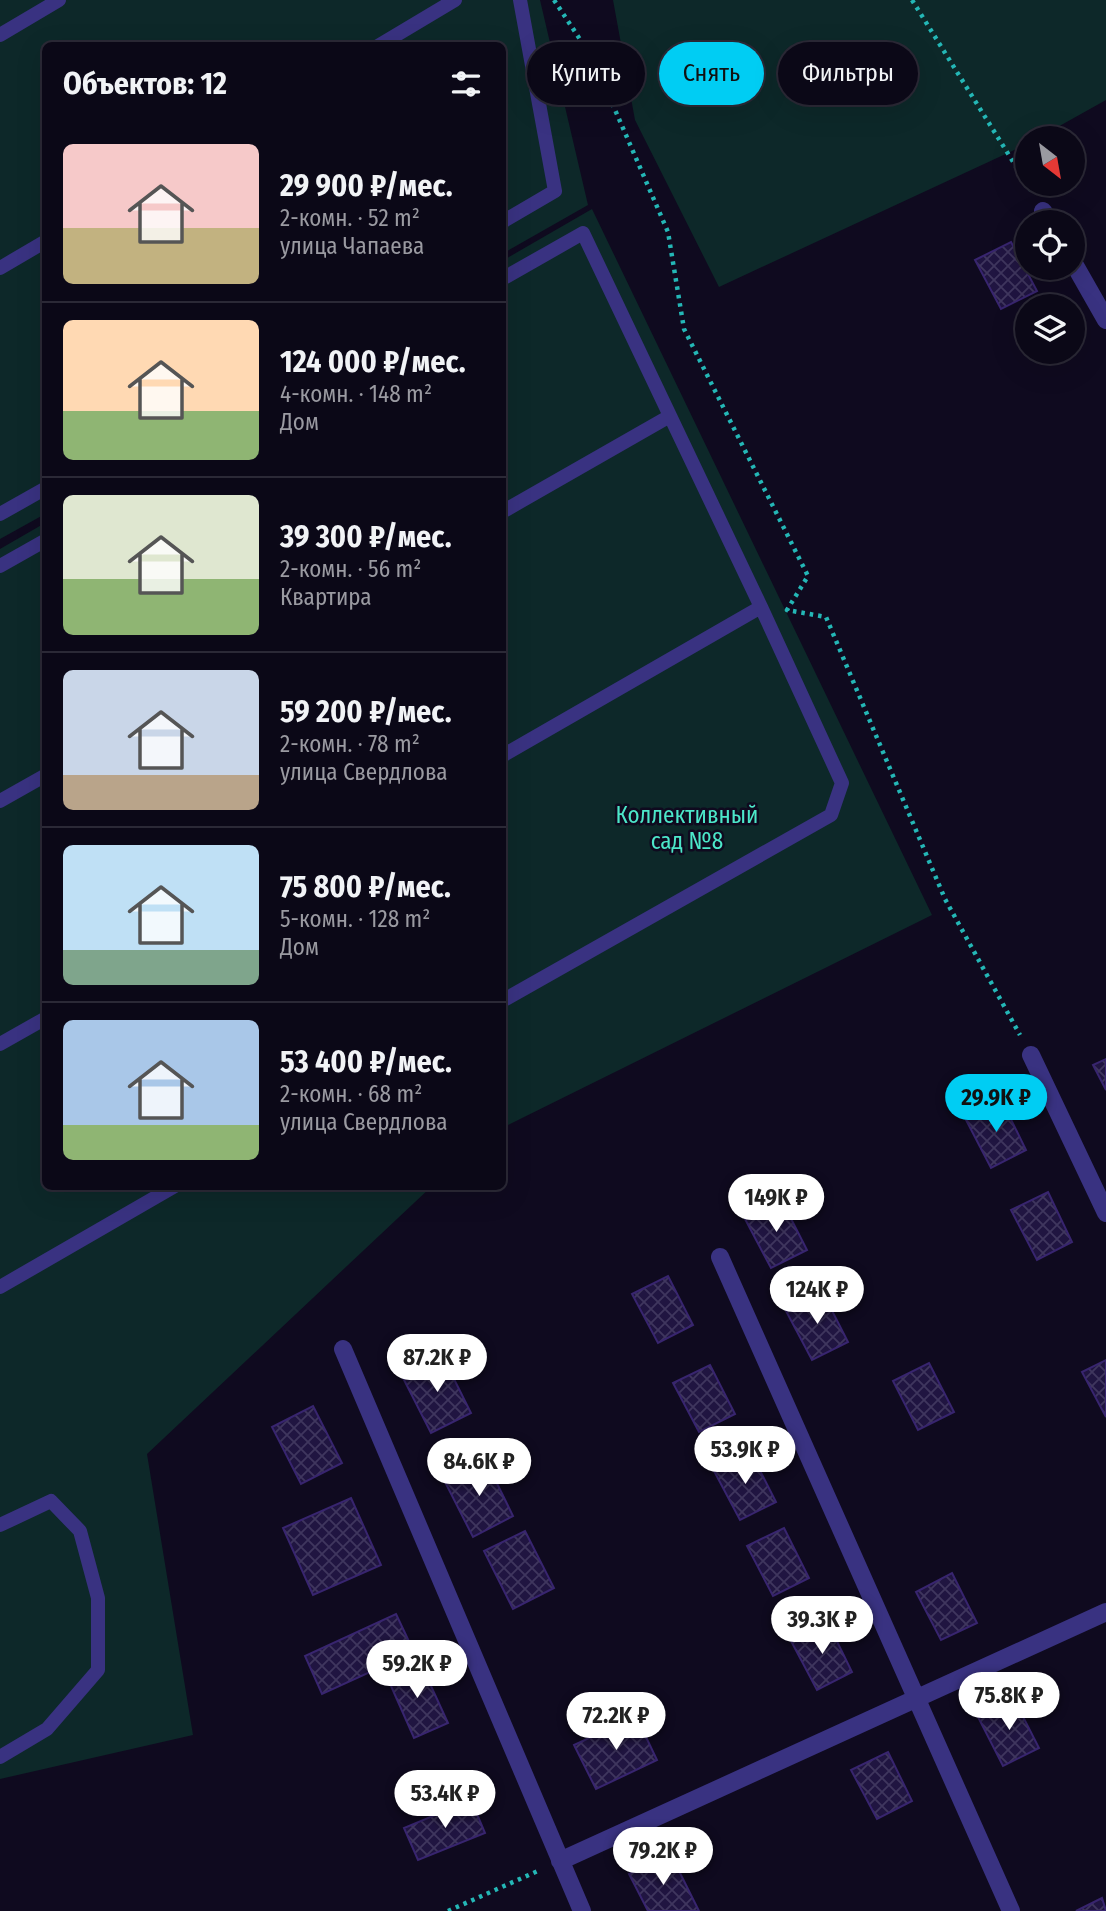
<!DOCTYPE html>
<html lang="ru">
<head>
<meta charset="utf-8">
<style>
	body { margin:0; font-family:"Fira Sans Condensed",sans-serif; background:#191624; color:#f1f3f6; height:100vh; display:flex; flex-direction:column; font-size:26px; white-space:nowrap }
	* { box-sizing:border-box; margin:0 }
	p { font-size:23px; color:#9a9aa1 }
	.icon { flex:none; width:38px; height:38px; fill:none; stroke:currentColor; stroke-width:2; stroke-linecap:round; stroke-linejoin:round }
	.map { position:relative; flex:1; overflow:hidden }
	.side { position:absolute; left:42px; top:42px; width:464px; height:1148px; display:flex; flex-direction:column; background:#0b0817; border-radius:10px; box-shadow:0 7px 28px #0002,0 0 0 2px #2b2936 }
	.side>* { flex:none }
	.hud { position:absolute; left:527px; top:42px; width:474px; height:63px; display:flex; gap:14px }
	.needle { width:46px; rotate:149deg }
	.tools { position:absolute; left:1015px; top:126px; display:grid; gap:14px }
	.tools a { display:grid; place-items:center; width:70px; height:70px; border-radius:50%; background:#0b0817; box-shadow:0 7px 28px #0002,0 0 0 2px #2b2936; font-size:35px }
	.price { position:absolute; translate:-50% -60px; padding:0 16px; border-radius:24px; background:#fff; color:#222; font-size:23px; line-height:46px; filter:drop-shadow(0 2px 4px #0008) }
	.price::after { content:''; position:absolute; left:50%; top:42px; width:21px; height:16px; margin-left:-10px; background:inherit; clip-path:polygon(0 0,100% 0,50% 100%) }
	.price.on { background:#00cdf3; color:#111 }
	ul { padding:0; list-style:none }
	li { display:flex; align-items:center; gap:21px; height:175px; padding:0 21px }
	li+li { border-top:2px solid #2b2936 }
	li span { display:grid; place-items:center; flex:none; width:196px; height:140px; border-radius:10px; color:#555 }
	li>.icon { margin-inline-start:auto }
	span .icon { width:84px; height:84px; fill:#fffc; stroke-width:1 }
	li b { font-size:30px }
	h2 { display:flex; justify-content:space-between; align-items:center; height:84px; padding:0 21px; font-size:30px }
	.chip { padding:0 24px; border-radius:32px; background:#0b0817; box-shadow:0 7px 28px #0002,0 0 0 2px #2b2936; font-size:24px; line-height:63px }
	.chip.on { background:#00cdf3; color:#111 }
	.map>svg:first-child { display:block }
</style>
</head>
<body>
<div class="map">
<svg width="1106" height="1911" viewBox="0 0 1106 1911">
	<defs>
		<pattern id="building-cross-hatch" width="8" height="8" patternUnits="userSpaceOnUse" patternTransform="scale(1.75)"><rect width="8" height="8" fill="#201541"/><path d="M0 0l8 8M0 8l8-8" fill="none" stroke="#3f365e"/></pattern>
	</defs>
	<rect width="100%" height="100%" fill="#0f0a1f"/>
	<path fill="#0d2829" d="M0,0H540L588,205L502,254V46H46L45,514L0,539Z
		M613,0H1106V100L1038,138H1027V144L719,287L635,120Z
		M592,209L932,915L502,1128V261Z
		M45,523L46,1186L431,1187L147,1454L193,1735L0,1779V549Z"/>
	<path fill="url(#building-cross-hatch)" stroke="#38256f" stroke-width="2" d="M1011,242L1037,291L1001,309L975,260Z
		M1106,1059V1090L1093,1065Z
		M1002,1101L1026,1150L991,1168L965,1118Z
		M1048,1192L1072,1242L1037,1260L1011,1210Z
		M782,1201L807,1250L771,1268L745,1219Z
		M668,1276L693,1325L658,1343L632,1294Z
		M823,1293L848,1342L812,1360L786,1311Z
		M442,1355L471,1413L431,1433L402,1376Z
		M1106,1360V1417L1082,1372Z
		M929,1363L954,1412L918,1430L893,1381Z
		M710,1365L735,1414L699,1432L673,1383Z
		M313,1406L342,1463L301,1484L272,1427Z
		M751,1453L776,1502L740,1520L714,1471Z
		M485,1459L513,1516L473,1537L444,1480Z
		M351,1498L381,1565L313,1595L283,1528Z
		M784,1528L809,1578L773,1596L747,1546Z
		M525,1531L554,1588L513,1609L484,1551Z
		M952,1573L977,1623L941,1640L916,1592Z
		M396,1614L414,1652L322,1694L305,1656Z
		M828,1623L852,1672L817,1690L791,1641Z
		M420,1662L448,1723L414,1738L387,1677Z
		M1014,1699L1039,1748L1003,1766L978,1717Z
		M636,1716L657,1760L596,1789L574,1745Z
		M888,1752L912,1801L877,1819L851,1770Z
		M471,1800L485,1833L418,1860L404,1828Z
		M670,1853L699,1911H648L629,1874Z
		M1102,1898L1106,1911H1076Z"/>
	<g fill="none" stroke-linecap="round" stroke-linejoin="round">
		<path stroke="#24b7b6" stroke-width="4.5" stroke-dasharray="3.5 5" stroke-linecap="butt" d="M554,0L593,59L668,232L684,329L808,576L787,610L826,617L945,899L1020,1035
			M912,0L1032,192
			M448,1911L540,1870"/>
		<path stroke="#393281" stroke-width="14" d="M0,35L59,0
			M378,46L455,0
			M502,222L555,191L520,0
			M0,268L46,241
			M502,279L583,233L761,607
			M502,512L670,416
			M0,514L46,488
			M0,566L46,540
			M502,756L761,607L842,783L831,815L502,1001
			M0,801L46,775
			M0,1044L46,1018
			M0,1287L175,1186
			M0,1525L51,1501L80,1531L98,1598V1670L47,1729L0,1757"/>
		<path stroke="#393281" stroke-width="18" d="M1043,211L1050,222
			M1073,262L1106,320
			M1031,1055L1106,1213
			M720,1257L1011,1911
			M343,1349L582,1911
			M560,1861L1106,1612"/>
	</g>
	<g text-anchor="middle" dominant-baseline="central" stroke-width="5" stroke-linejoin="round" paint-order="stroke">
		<g font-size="23" fill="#4ce7c9" stroke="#0f0a1f">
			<text x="687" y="815">Коллективный<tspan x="687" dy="26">сад №8</tspan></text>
		</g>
	</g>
</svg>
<div class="tools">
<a><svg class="needle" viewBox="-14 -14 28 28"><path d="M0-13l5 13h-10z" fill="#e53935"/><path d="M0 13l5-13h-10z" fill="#9a9aa1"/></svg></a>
<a><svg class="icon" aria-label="locate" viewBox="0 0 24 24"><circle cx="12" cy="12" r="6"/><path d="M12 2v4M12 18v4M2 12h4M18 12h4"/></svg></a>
<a><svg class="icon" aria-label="layers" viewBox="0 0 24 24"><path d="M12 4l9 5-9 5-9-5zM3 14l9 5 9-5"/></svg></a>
</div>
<b class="price on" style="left:996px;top:1134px">29.9K ₽</b>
<b class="price" style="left:776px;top:1234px">149K ₽</b>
<b class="price" style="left:817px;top:1326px">124K ₽</b>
<b class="price" style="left:437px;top:1394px">87.2K ₽</b>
<b class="price" style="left:745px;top:1486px">53.9K ₽</b>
<b class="price" style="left:479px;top:1498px">84.6K ₽</b>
<b class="price" style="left:822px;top:1656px">39.3K ₽</b>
<b class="price" style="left:417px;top:1700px">59.2K ₽</b>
<b class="price" style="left:1009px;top:1732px">75.8K ₽</b>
<b class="price" style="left:616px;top:1752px">72.2K ₽</b>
<b class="price" style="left:445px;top:1830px">53.4K ₽</b>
<b class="price" style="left:663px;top:1887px">79.2K ₽</b>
<div class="hud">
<a class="chip">Купить</a>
<a class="chip on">Снять</a>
<a class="chip">Фильтры</a>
</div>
<section class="side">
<h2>Объектов: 12<svg class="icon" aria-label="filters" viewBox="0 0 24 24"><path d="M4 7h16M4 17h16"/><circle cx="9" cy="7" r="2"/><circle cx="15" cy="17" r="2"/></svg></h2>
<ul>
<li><span style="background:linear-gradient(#f6c9c9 60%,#c2b280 0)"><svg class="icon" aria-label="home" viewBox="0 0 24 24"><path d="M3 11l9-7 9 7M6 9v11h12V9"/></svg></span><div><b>29 900 ₽/мес.</b><p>2-комн. · 52 m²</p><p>улица Чапаева</p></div></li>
<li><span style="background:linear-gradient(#ffd9b3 65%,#8fb573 0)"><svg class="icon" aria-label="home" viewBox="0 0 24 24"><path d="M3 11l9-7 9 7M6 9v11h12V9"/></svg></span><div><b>124 000 ₽/мес.</b><p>4-комн. · 148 m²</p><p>Дом</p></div></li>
<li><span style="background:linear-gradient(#dfe7d0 60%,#8fb573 0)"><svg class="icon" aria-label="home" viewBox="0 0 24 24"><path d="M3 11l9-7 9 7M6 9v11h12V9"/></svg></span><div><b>39 300 ₽/мес.</b><p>2-комн. · 56 m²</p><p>Квартира</p></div></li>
<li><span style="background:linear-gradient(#c9d6e8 75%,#b9a48a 0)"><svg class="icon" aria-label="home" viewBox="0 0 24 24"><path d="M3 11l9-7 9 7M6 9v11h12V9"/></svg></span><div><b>59 200 ₽/мес.</b><p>2-комн. · 78 m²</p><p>улица Свердлова</p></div></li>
<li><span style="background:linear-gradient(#bfe0f5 75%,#7fa58c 0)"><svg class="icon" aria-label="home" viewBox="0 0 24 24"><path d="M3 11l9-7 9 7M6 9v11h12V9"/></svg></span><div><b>75 800 ₽/мес.</b><p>5-комн. · 128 m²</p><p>Дом</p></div></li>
<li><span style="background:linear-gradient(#a9c7e8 75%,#8fb573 0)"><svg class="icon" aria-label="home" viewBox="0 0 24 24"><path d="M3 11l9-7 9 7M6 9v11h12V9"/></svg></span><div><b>53 400 ₽/мес.</b><p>2-комн. · 68 m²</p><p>улица Свердлова</p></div></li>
</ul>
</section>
</div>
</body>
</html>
